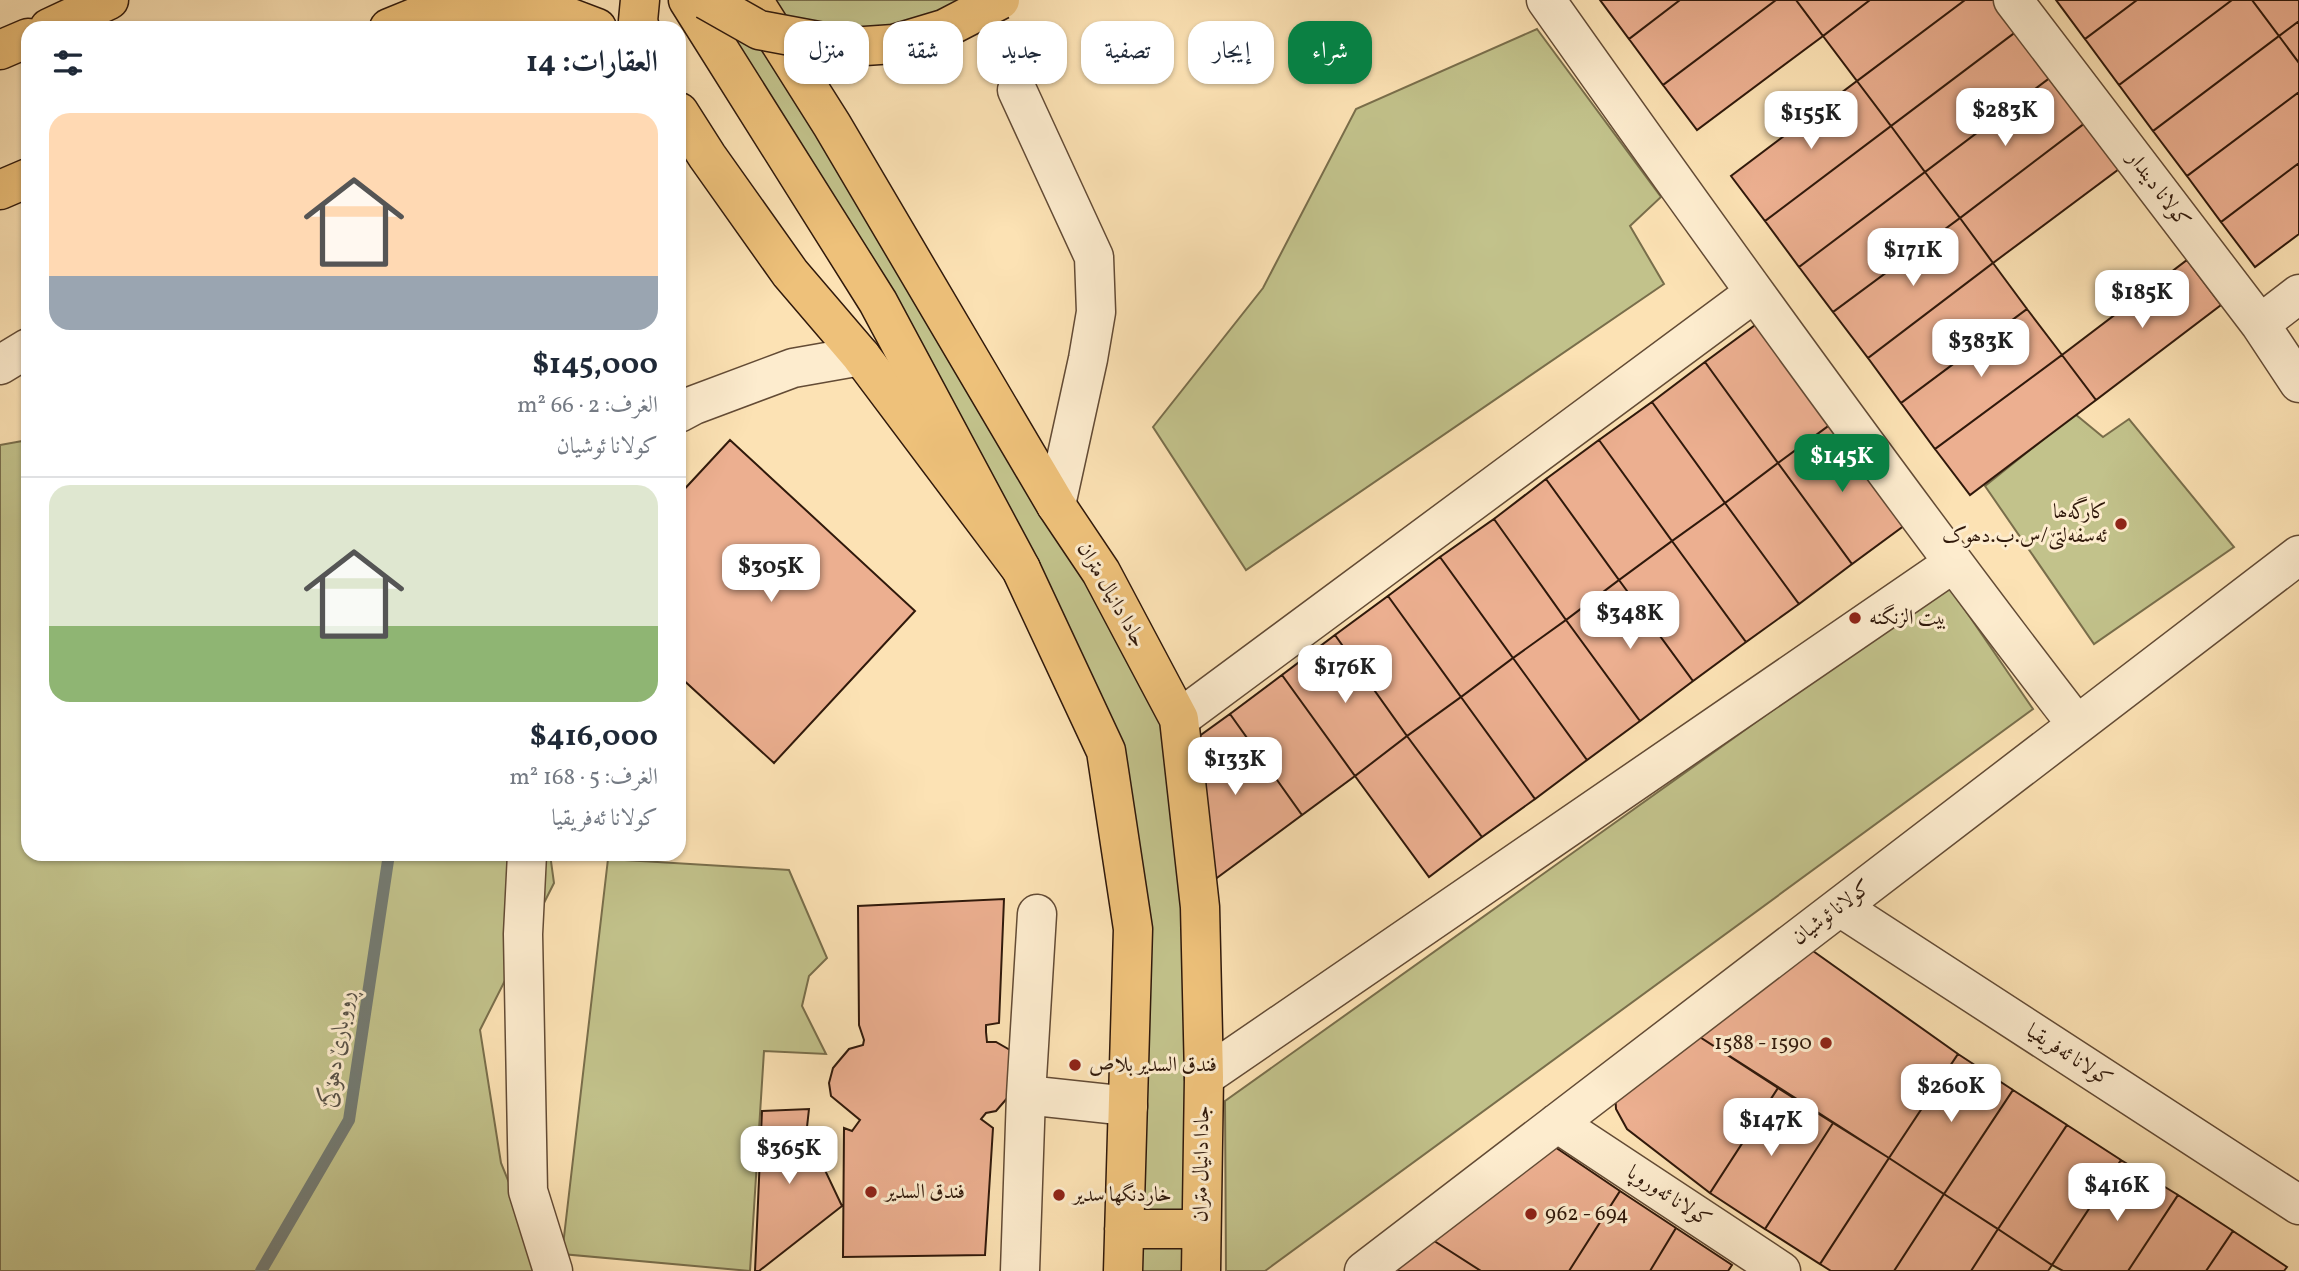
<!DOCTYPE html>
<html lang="ar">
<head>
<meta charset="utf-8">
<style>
	body { margin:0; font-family:Vollkorn,Amiri,serif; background:#f2f2f3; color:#1f2937; direction:rtl; height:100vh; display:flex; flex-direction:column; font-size:26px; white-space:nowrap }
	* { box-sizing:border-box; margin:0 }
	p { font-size:23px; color:#747a83 }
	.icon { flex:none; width:38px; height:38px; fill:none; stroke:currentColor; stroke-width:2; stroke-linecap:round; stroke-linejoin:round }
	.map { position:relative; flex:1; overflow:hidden; direction:ltr }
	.drawer { position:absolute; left:21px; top:21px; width:665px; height:840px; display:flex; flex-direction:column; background:#fff; border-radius:21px; box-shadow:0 2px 5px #0004; direction:rtl }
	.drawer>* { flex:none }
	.guide { position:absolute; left:707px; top:21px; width:665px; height:63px; direction:rtl; display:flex; gap:14px }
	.price { position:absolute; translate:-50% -60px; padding:0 16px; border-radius:14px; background:#fff; color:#222; font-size:23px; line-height:46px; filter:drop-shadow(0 2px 4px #0008) }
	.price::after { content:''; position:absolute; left:50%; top:42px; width:21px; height:16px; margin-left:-10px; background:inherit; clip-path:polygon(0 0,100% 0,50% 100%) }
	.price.active { background:#0b8043; color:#fff }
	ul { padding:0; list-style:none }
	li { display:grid; align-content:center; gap:14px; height:371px; padding:0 28px }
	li+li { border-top:2px solid #e0e1e3 }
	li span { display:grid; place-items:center; height:217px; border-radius:21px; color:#555 }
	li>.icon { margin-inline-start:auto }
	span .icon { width:126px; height:126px; fill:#fffc; stroke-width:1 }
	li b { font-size:30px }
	h2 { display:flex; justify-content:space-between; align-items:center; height:84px; padding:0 28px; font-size:30px }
	.tag { padding:0 24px; border-radius:21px; background:#fff; box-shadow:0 2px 5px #0004; font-size:24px; line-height:63px }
	.tag.active { background:#0b8043; color:#fff }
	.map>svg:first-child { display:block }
</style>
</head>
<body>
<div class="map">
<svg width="2299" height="1271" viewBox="0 0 2299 1271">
	<rect width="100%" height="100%" fill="#fce2b4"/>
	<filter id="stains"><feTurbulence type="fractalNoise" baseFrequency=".00286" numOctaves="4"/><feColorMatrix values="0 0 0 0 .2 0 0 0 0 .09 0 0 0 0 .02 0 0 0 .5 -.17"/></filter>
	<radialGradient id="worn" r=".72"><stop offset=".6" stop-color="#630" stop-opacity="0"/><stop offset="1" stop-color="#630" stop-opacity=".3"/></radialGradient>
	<path fill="#c2c28b" stroke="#796e4b" stroke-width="2" d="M696,0L768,38L1172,723L1184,820L1196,1271H1127L1109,746Z
		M756,0H1000L944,29L800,38Z
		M1537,29L1661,197L1630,226L1664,284L1246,570L1153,427L1263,288L1356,109Z
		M2075,414L2103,437L2129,419L2234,547L2094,644L1985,486Z
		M28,440V854H550L554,883L480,1030L501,1163L545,1271H0V445Z
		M1948,585L2033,709L1265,1271H1226L1225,1101Z
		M608,859L789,870L827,958L809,976L802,1006L826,1054L764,1051L750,1271L562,1254Z"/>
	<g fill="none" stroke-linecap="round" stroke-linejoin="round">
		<path stroke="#747b72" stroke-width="12" d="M261,1271L349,1120L389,854"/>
	</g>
	<path fill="#ecaf90" stroke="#30190b" stroke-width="2" d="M1600,0H1680L1629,39Z
		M1680,0H1776L1663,85L1629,39Z
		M1776,0H1796L1823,36L1697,130L1663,85Z
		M1796,0H1870L1823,36Z
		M1870,0H1965L1857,81L1823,36Z
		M1965,0H1994L2017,31L1891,126L1857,81Z
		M2056,0H2137L2085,39Z
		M2137,0H2232L2119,85L2085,39Z
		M2232,0H2252L2279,36L2153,131L2119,85Z
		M2252,0H2299V21L2279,36Z
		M2299,21V63L2279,36Z
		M2017,31L2051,77L1925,172L1891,126Z
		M2279,36L2299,63V92L2187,176L2153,131Z
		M2051,77L2085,123L1960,218L1925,172Z
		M1857,81L1891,126L1765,221L1731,176Z
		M2299,92V163L2221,222L2187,176Z
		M2085,123L2119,169L1993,263L1960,218Z
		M1891,126L1925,172L1799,267L1765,221Z
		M2299,163V234L2255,267L2221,222Z
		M1925,172L1960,218L1833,312L1799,267Z
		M1960,218L1993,263L1868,358L1833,312Z
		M2187,260L2221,305L2096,400L2062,355Z
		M1993,263L2027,309L1901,403L1868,358Z
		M2027,309L2062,355L1935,449L1901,403Z
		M1758,323L1831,424L1778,463L1705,362Z
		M2062,355L2096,400L1970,495L1935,449Z
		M1705,362L1778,463L1725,503L1652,402Z
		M1652,402L1725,503L1672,541L1599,440Z
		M1831,424L1905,525L1852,564L1778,463Z
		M730,440L915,611L774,763L679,676V495Z
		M1599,440L1672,541L1619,580L1546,479Z
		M1778,463L1852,564L1799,604L1725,503Z
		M1546,479L1619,580L1566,620L1494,519Z
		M1725,503L1799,604L1746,642L1672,541Z
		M1494,519L1566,620L1513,658L1440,557Z
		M1672,541L1746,642L1693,681L1619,580Z
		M1440,557L1513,658L1461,697L1388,596Z
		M1619,580L1693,681L1640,721L1566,620Z
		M1388,596L1461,697L1407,736L1335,635Z
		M1566,620L1640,721L1587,760L1513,658Z
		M1335,635L1407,736L1355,776L1282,675Z
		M1513,658L1587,760L1535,799L1461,697Z
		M1282,675L1355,776L1302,815L1230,714Z
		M1461,697L1535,799L1482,837L1407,736Z
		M1230,714L1302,815L1210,883L1187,745Z
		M1407,736L1482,837L1429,877L1355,776Z
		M1004,899L999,1023L986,1025V1032L987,1042H996L1010,1050L1009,1096L996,1111L986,1113L981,1119L993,1128L985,1255L843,1257L844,1128L852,1131L860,1120L831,1096L829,1083L833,1068L838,1062L849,1049L863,1045L864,1040L859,1025L858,906Z
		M1806,946L1958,1054L1889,1158L1692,1032Z
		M1692,1032L1778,1088L1710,1193L1627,1129L1616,1109L1615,1093Z
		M1958,1054L2013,1090L1944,1194L1889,1158Z
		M1778,1088L1833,1123L1765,1229L1710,1193Z
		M2013,1090L2067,1125L1998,1229L1944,1194Z
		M809,1109L806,1136L814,1159L824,1168L842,1206L759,1271H755L762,1111Z
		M1833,1123L1889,1158L1820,1264L1765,1229Z
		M2067,1125L2121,1160L2052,1265L1998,1229Z
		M1549,1143L1620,1191L1569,1271H1481L1428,1237Z
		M1889,1158L1944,1194L1894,1271H1831L1820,1264Z
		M2121,1160L2178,1195L2128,1271H2063L2052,1265Z
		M1620,1191L1676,1228L1650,1271H1569Z
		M1944,1194L1998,1229L1971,1271H1894Z
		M2178,1195L2233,1231L2206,1271H2128Z
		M1676,1228L1732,1265L1728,1271H1650Z
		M1998,1229L2052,1265L2048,1271H1971Z
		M2233,1231L2287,1267L2284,1271H2206Z
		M1428,1237L1481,1271H1384Z"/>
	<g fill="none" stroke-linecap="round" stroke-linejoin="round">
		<g stroke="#634b35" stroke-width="41">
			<path id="minor" d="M1546,0C1719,245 1894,488 2077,725
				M2013,0L2260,324L2299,383
				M1017,90L1094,257L1096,312L1088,359L1056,505
				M2260,324L2299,294
				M0,365L28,348
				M679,413L694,405L793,368L861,356
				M1179,719L1754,293
				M527,854L523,934L528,1191L553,1271
				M1840,907L2299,1205
				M1204,1077L1952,564
				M1026,1095L1128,1106
				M1557,1123L1781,1271
				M1020,1271L1026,1095L1037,914
				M1364,1271L2299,555"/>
		</g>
		<g stroke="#30190b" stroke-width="41">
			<path id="major" d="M753,0L832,125L1056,505L1101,572L1179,719L1200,907L1204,1077L1201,1271
				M438,10L542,7L597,28
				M640,28L638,21L640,0
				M679,112L707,156L790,273L861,356L1021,569L1106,751L1133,929L1123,1271
				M1124,1229H1201"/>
		</g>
		<g stroke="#30190b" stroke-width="41">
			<path id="highway" d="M688,0L878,302L1021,569
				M49,28L109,0
				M389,28L458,0
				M0,50L28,38
				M0,190L28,178"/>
		</g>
		<use href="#minor" stroke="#fdecce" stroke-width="38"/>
		<use href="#major" stroke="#eec17a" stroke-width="38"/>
		<use href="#highway" stroke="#eec17a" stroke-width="38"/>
		<g stroke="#30190b" stroke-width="41" stroke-linecap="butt">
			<path id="highway-bridge" d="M706,0L759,30L850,47L894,44L944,29L1000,0"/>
		</g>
		<use href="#highway-bridge" stroke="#eec17a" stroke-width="38"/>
	</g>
	<g fill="#8f2418" stroke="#fdecce" stroke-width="2.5">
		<circle cx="2121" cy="524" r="7"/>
		<circle cx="1855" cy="618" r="7"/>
		<circle cx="1826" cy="1043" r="7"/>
		<circle cx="1075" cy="1065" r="7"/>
		<circle cx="871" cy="1192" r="7"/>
		<circle cx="1059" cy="1195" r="7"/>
		<circle cx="1531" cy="1214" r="7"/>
	</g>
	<g text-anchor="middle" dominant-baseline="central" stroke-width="6" stroke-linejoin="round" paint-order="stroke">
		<g font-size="21" fill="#30190b" stroke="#fdecce">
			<text transform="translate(2158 190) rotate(53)">كولانا ديندار</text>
			<text transform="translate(1111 595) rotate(60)">جادا دانيال متران</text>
			<text transform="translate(1832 913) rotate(-37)">كولانا ئوشيان</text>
			<text transform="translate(2069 1056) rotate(33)">كولانا ئه‌فریقیا</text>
			<text transform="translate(1202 1164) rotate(-89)">جادا دانيال متران</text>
			<text transform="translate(1669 1197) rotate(33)">كولانا ئه‌وروپا</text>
		</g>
		<g font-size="21" fill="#30190b" stroke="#fdecce" text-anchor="start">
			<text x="2107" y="512" text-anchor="end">کارگەھا<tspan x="2107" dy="24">ئەسفەلتێ/س.ب.دھوک</tspan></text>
			<text x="1869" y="618">بيت الزنگنه</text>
			<text x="1812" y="1043" text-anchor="end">1588 - 1590</text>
			<text x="1089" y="1065">فندق السدير بلاص</text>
			<text x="885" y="1192">فندق السدير</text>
			<text x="1073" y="1195">خاردنگها سدير</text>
			<text x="1545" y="1214">962 - 694</text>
		</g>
		<g font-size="23" font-style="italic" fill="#585247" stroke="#fdecce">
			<text transform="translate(338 1049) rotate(-81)">ڕووبارێ دهۆكێ</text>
		</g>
	</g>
	<rect width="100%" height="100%" filter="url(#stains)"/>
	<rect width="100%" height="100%" fill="url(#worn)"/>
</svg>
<b class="price" style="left:2005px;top:148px">$283K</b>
<b class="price" style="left:1811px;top:151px">$155K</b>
<b class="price" style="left:1913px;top:288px">$171K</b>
<b class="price" style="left:2142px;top:330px">$185K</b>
<b class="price" style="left:1981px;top:379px">$383K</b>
<b class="price active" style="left:1842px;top:494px">$145K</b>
<b class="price" style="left:771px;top:604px">$305K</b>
<b class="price" style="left:1630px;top:651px">$348K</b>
<b class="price" style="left:1345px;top:705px">$176K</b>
<b class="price" style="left:1235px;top:797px">$133K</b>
<b class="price" style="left:1951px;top:1124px">$260K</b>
<b class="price" style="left:1771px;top:1158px">$147K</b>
<b class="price" style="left:789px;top:1186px">$365K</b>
<b class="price" style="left:2117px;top:1223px">$416K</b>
<div class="guide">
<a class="tag active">شراء</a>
<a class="tag">إيجار</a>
<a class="tag">تصفية</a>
<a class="tag">جديد</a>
<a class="tag">شقة</a>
<a class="tag">منزل</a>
</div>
<section class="drawer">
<h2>العقارات: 14<svg class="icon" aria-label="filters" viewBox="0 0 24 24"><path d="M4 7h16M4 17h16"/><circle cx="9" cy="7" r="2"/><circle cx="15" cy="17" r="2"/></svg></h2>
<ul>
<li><span style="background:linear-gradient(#ffd9b3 75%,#9aa5b1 0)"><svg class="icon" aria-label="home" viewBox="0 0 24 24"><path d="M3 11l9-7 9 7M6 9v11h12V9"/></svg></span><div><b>$145,000</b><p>الغرف: 2 · 66 m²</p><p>كولانا ئوشيان</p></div></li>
<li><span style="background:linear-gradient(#dfe7d0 65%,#8fb573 0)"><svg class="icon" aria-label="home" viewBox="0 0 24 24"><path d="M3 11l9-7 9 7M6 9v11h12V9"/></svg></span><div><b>$416,000</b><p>الغرف: 5 · 168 m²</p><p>كولانا ئه‌فریقیا</p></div></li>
</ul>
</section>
</div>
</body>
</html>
